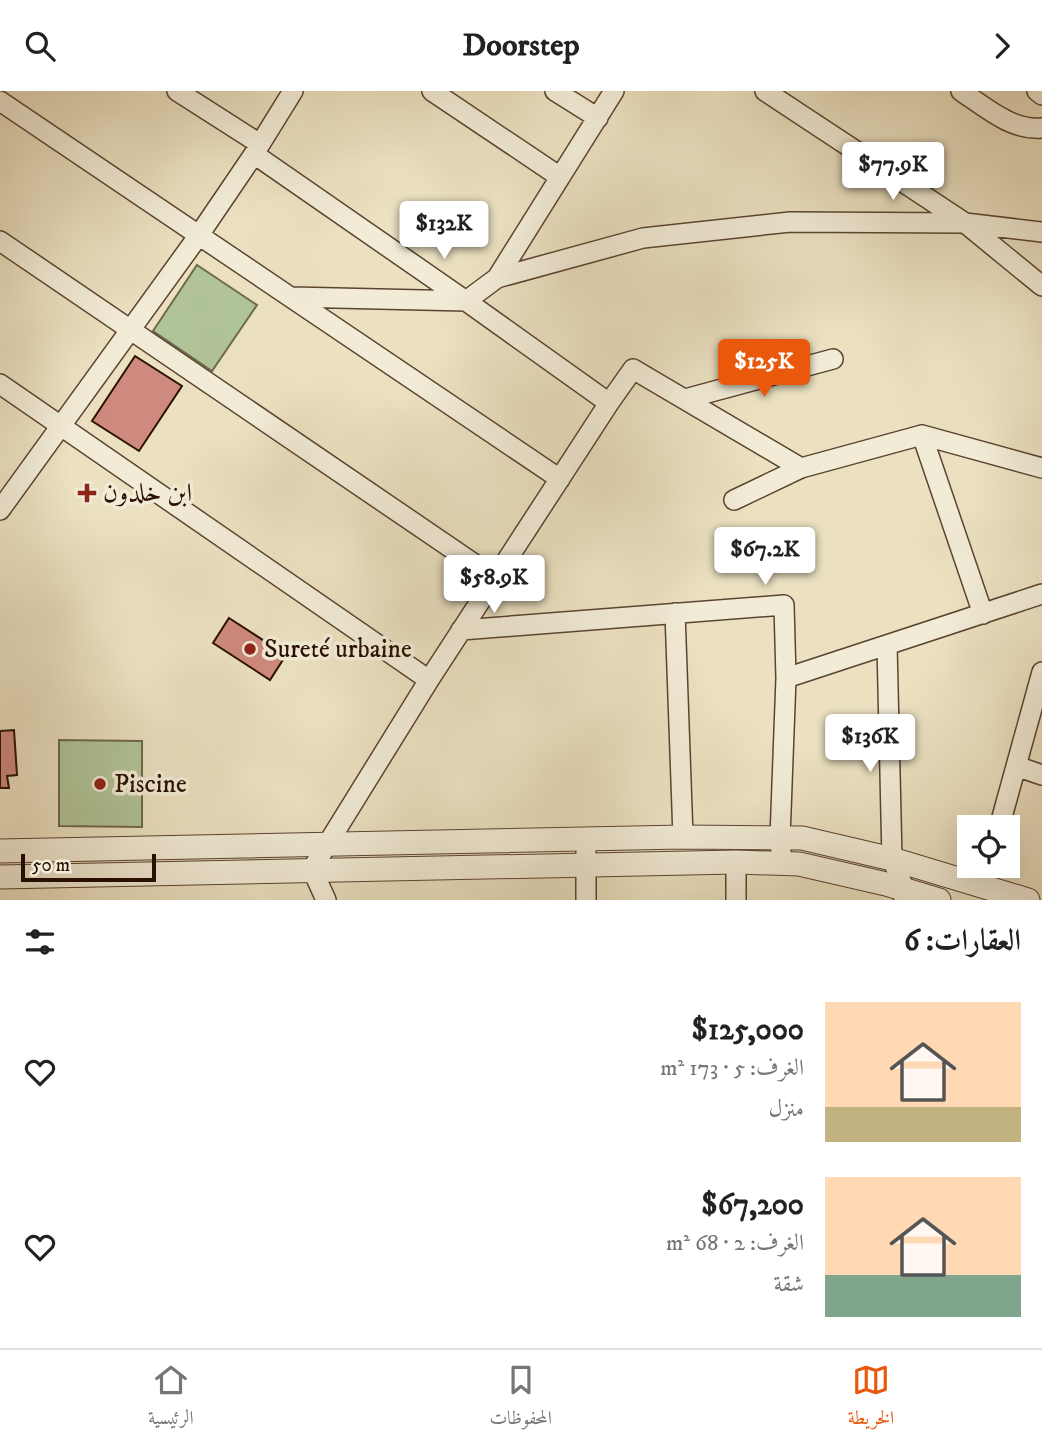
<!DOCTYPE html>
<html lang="ar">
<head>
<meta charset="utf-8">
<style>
	body { margin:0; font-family:"IM FELL DW Pica",Amiri,serif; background:#f2f2f2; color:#222; direction:rtl; height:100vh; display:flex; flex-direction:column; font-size:26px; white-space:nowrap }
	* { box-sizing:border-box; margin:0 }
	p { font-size:23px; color:#767676 }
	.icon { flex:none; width:38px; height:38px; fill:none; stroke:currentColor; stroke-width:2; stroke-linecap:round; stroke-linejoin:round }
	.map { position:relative; height:809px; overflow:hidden; direction:ltr }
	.sheet { display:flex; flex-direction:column; background:#fff; flex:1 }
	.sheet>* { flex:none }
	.tools { position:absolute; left:957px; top:724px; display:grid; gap:14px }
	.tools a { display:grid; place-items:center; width:63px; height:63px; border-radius:0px; background:#fff; box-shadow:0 7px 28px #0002; font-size:35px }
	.scale { position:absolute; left:21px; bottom:18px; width:135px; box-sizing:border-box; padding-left:7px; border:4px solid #2a1001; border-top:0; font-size:19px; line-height:24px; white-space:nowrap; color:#2a1001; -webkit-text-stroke:5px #f2ecd7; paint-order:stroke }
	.price { position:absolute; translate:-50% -60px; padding:0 16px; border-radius:7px; background:#fff; color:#222; font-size:23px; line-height:46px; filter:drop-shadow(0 2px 4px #0008) }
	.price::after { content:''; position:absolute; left:50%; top:42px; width:21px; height:16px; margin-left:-10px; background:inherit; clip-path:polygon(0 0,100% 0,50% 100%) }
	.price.selected { background:#ea580c; color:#fff }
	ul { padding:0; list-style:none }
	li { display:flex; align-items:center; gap:21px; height:175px; padding:0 21px }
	li span { display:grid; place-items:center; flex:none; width:196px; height:140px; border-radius:0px; color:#555 }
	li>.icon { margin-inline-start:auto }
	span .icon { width:84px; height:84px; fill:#fffc; stroke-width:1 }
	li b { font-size:30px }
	h2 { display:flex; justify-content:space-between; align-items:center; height:84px; padding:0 21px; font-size:30px }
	header { display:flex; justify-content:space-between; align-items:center; height:91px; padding:0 21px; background:#fff; font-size:32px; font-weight:800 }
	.tab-bar { display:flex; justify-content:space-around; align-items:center; height:98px; border-top:2px solid #e0e0e0; background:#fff; font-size:19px; color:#767676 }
	.tab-bar a { display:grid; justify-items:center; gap:4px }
	.tab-bar .selected { color:#ea580c }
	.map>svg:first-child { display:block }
</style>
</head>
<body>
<header><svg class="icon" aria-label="forward" viewBox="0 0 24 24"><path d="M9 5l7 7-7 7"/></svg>Doorstep<svg class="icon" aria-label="search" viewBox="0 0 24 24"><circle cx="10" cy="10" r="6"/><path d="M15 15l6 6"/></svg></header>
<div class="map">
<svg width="1042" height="809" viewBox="0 0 1042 809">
	<rect width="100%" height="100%" fill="#ebe1c1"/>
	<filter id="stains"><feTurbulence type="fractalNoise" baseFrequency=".00286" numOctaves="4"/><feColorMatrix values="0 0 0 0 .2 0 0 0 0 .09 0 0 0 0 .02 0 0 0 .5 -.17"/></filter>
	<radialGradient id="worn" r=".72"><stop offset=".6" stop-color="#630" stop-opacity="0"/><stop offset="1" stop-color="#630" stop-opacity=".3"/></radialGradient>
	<path fill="#b1c498" stroke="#6e6a4c" stroke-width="2" d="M197,174L257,214L212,280L153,240Z
		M59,649L142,650V736L59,735Z"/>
	<path fill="#ce8a7e" stroke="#2a1001" stroke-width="2" d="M135,265L182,295L139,360L92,330Z
		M229,527L286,564L270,589L213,552Z
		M14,639L17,684L7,685L9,697H0V640Z"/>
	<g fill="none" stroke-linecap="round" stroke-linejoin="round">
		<g stroke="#5a4431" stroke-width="22">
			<path id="minor" d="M177,0L260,53
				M432,0L560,86
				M555,0L598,27
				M765,0L965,132L1042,195
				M961,0C985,16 1012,40 1042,37
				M1037,0L1042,4
				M0,10L560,388
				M254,63L466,210L609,312
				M0,150L495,487
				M497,187L643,147L790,131L965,132L1042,141
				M292,206L466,210L497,187L614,0
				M0,293L429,589
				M685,308L833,268
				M922,344L983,523
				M734,409L801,377L922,344L1042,377
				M0,419L199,144L254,63L293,0
				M675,522L683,746
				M461,539L784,514L786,587L780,747L782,772
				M887,554L892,768L905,799L904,809
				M786,587L1042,503
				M1016,675L1042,684
				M999,737L1042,581
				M586,748V809
				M983,795L988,775
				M326,809L312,778L429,589L609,312L633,278L801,377
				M736,809V771"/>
		</g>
		<g stroke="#5a4431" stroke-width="25">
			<path id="tertiary" d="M0,760L683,746L802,747L892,768L1028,809
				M0,786L736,771L799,773L886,793L939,809"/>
		</g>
		<use href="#minor" stroke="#f2ecd7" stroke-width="19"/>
		<use href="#tertiary" stroke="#f2ecd7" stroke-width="23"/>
	</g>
	<g fill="#8f2418" stroke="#f2ecd7" stroke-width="2.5">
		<path d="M83.5 391.5h7v7h7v7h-7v7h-7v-7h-7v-7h7z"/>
		<circle cx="250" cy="558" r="7"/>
		<circle cx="100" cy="693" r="7"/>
	</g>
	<g text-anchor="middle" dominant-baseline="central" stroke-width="7" stroke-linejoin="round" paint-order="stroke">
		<g font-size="26" fill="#2a1001" stroke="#f2ecd7" text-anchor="start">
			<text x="103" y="402">ابن خلدون</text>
			<text x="264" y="558">Sureté urbaine</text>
			<text x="114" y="693">Piscine</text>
		</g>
	</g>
	<rect width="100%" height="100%" filter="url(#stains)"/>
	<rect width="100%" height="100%" fill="url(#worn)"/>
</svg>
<div class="tools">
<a><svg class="icon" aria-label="locate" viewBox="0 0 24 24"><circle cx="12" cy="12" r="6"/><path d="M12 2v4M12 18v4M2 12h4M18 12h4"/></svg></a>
</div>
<div class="scale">50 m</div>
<b class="price" style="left:893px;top:111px">$77.9K</b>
<b class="price" style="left:444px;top:170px">$132K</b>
<b class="price selected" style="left:764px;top:308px">$125K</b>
<b class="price" style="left:765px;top:496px">$67.2K</b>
<b class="price" style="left:494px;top:524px">$58.9K</b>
<b class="price" style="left:870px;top:683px">$136K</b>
</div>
<section class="sheet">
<h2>العقارات: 6<svg class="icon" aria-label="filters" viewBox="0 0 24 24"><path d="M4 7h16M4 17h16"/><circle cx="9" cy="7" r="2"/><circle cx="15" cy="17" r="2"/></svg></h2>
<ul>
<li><span style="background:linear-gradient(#ffd9b3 75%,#c2b280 0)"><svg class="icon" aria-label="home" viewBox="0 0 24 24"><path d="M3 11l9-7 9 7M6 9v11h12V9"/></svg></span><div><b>$125,000</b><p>الغرف: 5 · 173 m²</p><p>منزل</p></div><svg class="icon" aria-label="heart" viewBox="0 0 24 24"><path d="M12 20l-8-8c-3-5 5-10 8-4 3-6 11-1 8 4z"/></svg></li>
<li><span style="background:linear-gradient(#ffd9b3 70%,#7fa58c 0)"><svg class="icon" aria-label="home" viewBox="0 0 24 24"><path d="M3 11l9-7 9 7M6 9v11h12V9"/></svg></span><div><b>$67,200</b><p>الغرف: 2 · 68 m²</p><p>شقة</p></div><svg class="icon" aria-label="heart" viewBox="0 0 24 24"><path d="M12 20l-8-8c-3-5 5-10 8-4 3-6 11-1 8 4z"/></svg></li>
</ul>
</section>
<nav class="tab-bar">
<a class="selected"><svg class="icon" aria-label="map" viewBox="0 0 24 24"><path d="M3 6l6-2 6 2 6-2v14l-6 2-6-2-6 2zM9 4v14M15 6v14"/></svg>الخريطة</a>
<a><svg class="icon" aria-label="saved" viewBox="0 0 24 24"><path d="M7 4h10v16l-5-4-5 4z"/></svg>المحفوظات</a>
<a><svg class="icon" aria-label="home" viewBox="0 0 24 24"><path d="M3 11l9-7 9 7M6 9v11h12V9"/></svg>الرئيسية</a>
</nav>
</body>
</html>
